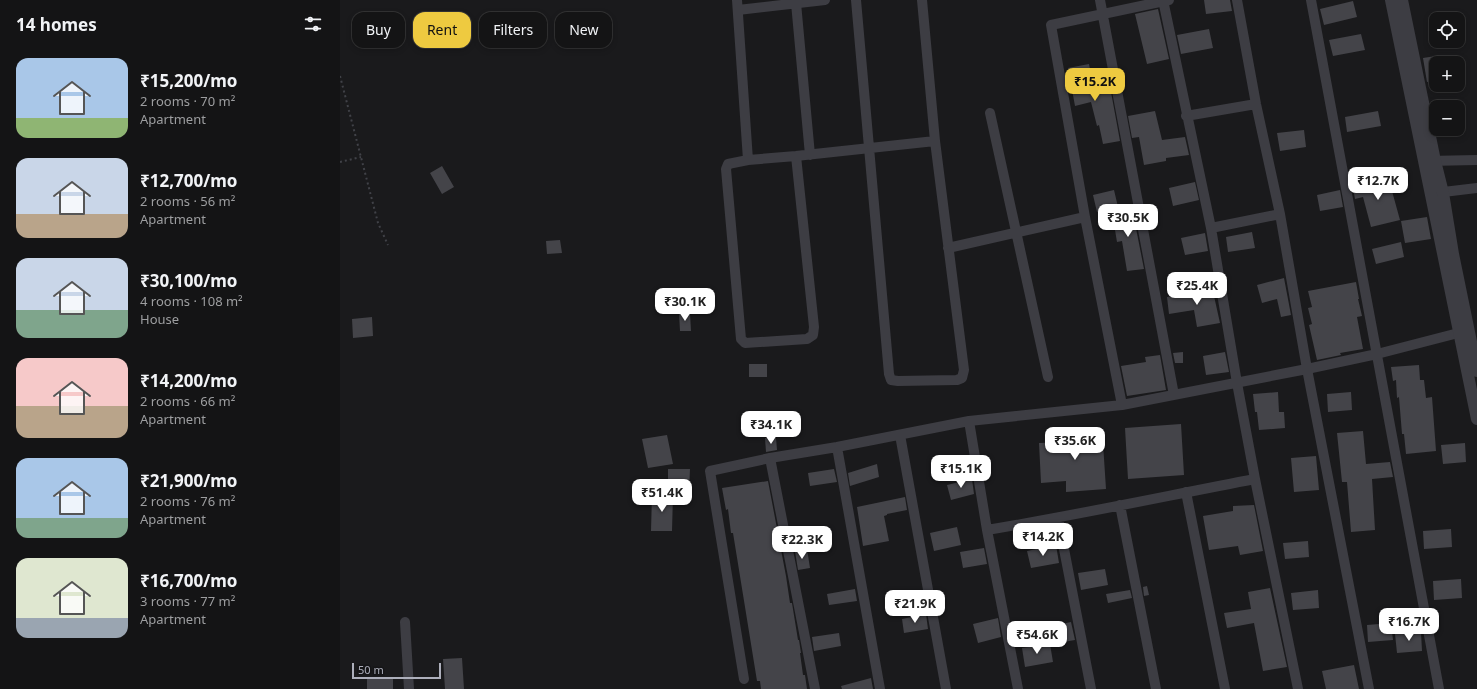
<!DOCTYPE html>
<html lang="en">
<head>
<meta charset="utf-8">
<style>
	body { margin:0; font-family:"Noto Sans",sans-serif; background:#212122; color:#f1f3f6; height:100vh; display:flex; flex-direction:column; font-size:15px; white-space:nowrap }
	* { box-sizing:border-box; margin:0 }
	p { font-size:13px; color:#9d9ea0 }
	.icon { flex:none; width:22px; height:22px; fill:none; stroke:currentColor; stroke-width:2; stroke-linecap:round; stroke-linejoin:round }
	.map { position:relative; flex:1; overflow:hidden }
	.panel { display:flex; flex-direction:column; background:#141415; width:340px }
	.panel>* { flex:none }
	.banner { position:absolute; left:12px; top:12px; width:380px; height:36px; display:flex; gap:8px }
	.tools { position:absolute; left:1089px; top:12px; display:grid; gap:8px }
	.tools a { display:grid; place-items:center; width:36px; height:36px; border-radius:8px; background:#141415; box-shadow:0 2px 6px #0003,0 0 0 1px #333334; font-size:20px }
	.scale { position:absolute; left:12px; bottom:10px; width:89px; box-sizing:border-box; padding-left:4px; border:2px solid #adafbb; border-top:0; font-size:11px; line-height:14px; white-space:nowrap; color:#adafbb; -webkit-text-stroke:3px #151517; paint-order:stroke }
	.price { position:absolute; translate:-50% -34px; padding:0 9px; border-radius:8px; background:#fff; color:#222; font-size:13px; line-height:26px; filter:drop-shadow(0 1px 2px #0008) }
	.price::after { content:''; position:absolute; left:50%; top:24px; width:12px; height:9px; margin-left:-6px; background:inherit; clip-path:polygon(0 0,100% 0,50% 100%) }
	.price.current { background:#eeca40; color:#111 }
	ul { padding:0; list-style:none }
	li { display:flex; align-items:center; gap:12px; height:100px; padding:0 16px }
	li span { display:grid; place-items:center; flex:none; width:112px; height:80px; border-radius:12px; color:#555 }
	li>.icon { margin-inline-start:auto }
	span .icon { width:48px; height:48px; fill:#fffc; stroke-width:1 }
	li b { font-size:17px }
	h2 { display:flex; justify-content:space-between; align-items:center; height:48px; padding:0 16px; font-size:17px }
	.pill { padding:0 14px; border-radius:12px; background:#141415; box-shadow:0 2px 6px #0003,0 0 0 1px #333334; font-size:14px; line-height:36px }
	.pill.current { background:#eeca40; color:#111 }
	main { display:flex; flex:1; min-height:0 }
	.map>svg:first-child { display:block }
</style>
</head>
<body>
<main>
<section class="panel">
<h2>14 homes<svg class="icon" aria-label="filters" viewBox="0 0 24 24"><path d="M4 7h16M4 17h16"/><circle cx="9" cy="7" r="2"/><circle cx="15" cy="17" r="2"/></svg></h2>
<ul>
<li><span style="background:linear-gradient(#a9c7e8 75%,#8fb573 0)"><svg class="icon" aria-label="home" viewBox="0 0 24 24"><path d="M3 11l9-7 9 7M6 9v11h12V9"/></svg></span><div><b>₹15,200/mo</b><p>2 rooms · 70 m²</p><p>Apartment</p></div></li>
<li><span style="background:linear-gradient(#c9d6e8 70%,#b9a48a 0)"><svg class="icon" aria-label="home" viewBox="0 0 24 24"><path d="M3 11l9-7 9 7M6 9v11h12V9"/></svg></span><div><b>₹12,700/mo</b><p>2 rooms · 56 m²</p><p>Apartment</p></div></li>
<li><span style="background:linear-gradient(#c9d6e8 65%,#7fa58c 0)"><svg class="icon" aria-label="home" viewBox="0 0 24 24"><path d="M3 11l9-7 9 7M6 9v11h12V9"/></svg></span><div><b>₹30,100/mo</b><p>4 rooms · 108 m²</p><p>House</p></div></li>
<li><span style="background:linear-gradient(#f6c9c9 60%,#b9a48a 0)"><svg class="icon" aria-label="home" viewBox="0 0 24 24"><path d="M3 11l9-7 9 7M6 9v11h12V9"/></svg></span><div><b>₹14,200/mo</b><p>2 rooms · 66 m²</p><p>Apartment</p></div></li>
<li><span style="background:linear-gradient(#a9c7e8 75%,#7fa58c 0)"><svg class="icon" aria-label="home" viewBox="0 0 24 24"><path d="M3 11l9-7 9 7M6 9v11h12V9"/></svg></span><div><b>₹21,900/mo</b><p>2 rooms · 76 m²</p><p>Apartment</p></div></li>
<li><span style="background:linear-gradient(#dfe7d0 75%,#9aa5b1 0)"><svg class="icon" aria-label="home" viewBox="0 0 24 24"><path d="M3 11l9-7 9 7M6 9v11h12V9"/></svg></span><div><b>₹16,700/mo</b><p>3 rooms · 77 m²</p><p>Apartment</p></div></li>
</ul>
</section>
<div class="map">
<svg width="1137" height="689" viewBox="0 0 1137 689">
	<rect width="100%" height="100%" fill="#1a1a1c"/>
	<path fill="#444449" d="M864,0H890L892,11L866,14Z
		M1013,1L1017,17L984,25L980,9Z
		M818,9L829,59L807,64L795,14Z
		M869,29L873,48L841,54L837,35Z
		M1021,34L1025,50L993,56L989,40Z
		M1096,56V81L1087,82L1083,58Z
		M749,64L755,95L771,92L780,141L763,144L759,125L757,126L751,102L735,106L728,68Z
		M815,111L822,140L845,137L849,155L826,158V161L804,165L799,137L792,138L788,116Z
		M1038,111L1041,126L1007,132L1005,117Z
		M964,130L966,147L940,151L937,133Z
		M102,166L114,187L102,194L90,173Z
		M1050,176L1053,191H1052L1060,220L1031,227L1023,197L1015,199L1013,188L1018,187V183Z
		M855,182L859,200L833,206L829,188Z
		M774,190L778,207L757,212L753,195Z
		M1000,190L1003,207L980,211L977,195Z
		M792,208L804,269L787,271L782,241L777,242L772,212Z
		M1087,217L1091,239L1065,243L1061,221Z
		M912,232L915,248L888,252L886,237Z
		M865,233L868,251L845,255L841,238Z
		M220,240L222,253L207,254L206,241Z
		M1061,242L1064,257L1036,264L1032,249Z
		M944,278L951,315L941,317L937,299L922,303L917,285Z
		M1016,282L1019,299H1018L1022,316L1017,317L1023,349L1000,353L1001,355L977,360L969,325L972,324L968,308L972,307L968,291Z
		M872,287L880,323L857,327L854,310L829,314L827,297L851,293L850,291Z
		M339,313H350L351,331H340Z
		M32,317L33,336L13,338L12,319Z
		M843,352V363H835L833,353Z
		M885,352L889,372L866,375L863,356Z
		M820,355L826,390L787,396L781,366L806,362L805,357Z
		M409,364H427V377H409Z
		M1079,365L1080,380H1084L1086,398L1092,397L1096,451L1066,454L1064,434H1062L1059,397L1057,398L1056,380L1053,381L1051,367Z
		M938,392L939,412H944L945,428L919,430L917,412H915L913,394Z
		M1011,392L1012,410L988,412L987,394Z
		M420,411H433V434H420Z
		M841,424L844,475L788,479L785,428Z
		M762,428L766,489L726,492V481L701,483L699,443L724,442V434L741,433V429Z
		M1023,431L1026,464L1050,462L1053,477L1032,479L1035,530L1011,532L1007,482H1002L997,433Z
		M327,435L333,464L308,468L302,439Z
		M425,438H436L437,450L426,452Z
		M1125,443L1126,462L1103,464L1101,445Z
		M976,456L979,490L954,492L951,458Z
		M537,464L539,477L510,486L508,473Z
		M328,469H350L349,492L328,491Z
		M494,469L497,482L470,486L468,473Z
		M632,479L634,494L611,500L607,485Z
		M428,481L446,576L450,603H452L458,640H459L461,653H460L463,675H465L467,689H421L420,681H417L393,533H391L388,509L386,510L382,488Z
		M312,494L333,495L332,531H311Z
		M565,497L567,510L547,514V515L544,516L549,541L523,546L517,507Z
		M914,505L923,551L900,555L898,546L869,550L863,516L893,511V506Z
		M617,527L621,545L594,551L590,533Z
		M1111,529L1112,547L1084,549L1083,531Z
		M968,541L969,557L945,559L943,543Z
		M716,545L719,563L691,568L687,551Z
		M644,548L647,564L623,568L620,552Z
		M467,549L470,568L458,570L455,551Z
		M765,569L768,585L741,590L738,573Z
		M1121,579L1122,598L1094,600L1093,581Z
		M807,586L809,595L804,596L803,587Z
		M930,588L947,667L923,671L914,623L887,628L884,613L911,609L908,592Z
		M515,589L517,601L489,605L487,594Z
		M790,590L792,598L768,603L766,594Z
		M978,590L979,608L953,610L951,593Z
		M586,614L588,629L564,633L562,619Z
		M658,618L661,637L638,643L633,624Z
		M731,622L735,640L712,644L708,627Z
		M1051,623L1053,640L1028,642L1027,625Z
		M1081,632L1082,651L1057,653L1055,634Z
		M499,633L501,646L474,651L472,637Z
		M710,644L713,662L685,667L682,648Z
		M122,658L124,689H105L103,659Z
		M1014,665L1019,689H986L982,671Z
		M27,677H53V689H27Z
		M531,678L533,689H502L501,686Z"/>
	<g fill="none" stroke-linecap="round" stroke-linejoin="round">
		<path stroke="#414248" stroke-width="2" stroke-dasharray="2 3" stroke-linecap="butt" d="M0,76L38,223L48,245
			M0,162L21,157"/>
		<path stroke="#3d3d43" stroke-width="10" d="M397,0L408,160
			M516,0L549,374L551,380L558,381L617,380L622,378L624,370L595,141L582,0
			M760,0L834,395
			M823,0L871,228L897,383L915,479L958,689
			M897,0L916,104L940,214L967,369L1029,689
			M971,0L1099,689
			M456,3L470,155
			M398,10L485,0
			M650,113L708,377
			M846,116L916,104
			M456,156L474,327L473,335L467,339L405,343L401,339L386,169L388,164L408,160L456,156L595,141
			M1087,161L1137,160
			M1095,193L1137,188
			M871,228L940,214
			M608,248L745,217
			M782,405L745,217L711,25L829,0
			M629,421L647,530L678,689
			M560,435L606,689
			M497,447L540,689
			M430,458L475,689
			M846,492L885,689
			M780,505L816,689
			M718,518L751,689
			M647,530C737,515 826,496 915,479
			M65,622L69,689
			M404,679L370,471L430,458L497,447L629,421L782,405L967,369L1037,354L1126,331"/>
		<path stroke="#3d3d43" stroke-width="12" d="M1051,0L1137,419
			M1062,0L1095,161L1103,193L1113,254L1137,371"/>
	</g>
</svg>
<div class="tools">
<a><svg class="icon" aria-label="locate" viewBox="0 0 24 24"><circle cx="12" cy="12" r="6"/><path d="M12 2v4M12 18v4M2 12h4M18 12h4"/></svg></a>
<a>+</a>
<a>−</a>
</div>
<div class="scale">50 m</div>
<b class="price current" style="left:755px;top:102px">₹15.2K</b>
<b class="price" style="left:1038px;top:201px">₹12.7K</b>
<b class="price" style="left:788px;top:238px">₹30.5K</b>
<b class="price" style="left:857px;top:306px">₹25.4K</b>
<b class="price" style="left:345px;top:322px">₹30.1K</b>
<b class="price" style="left:431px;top:445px">₹34.1K</b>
<b class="price" style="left:735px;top:461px">₹35.6K</b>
<b class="price" style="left:621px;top:489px">₹15.1K</b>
<b class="price" style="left:322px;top:513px">₹51.4K</b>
<b class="price" style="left:703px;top:557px">₹14.2K</b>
<b class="price" style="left:462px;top:560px">₹22.3K</b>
<b class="price" style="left:575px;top:624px">₹21.9K</b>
<b class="price" style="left:1069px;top:642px">₹16.7K</b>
<b class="price" style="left:697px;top:655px">₹54.6K</b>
<div class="banner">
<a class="pill">Buy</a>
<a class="pill current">Rent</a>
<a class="pill">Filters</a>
<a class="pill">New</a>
</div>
</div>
</main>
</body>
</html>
